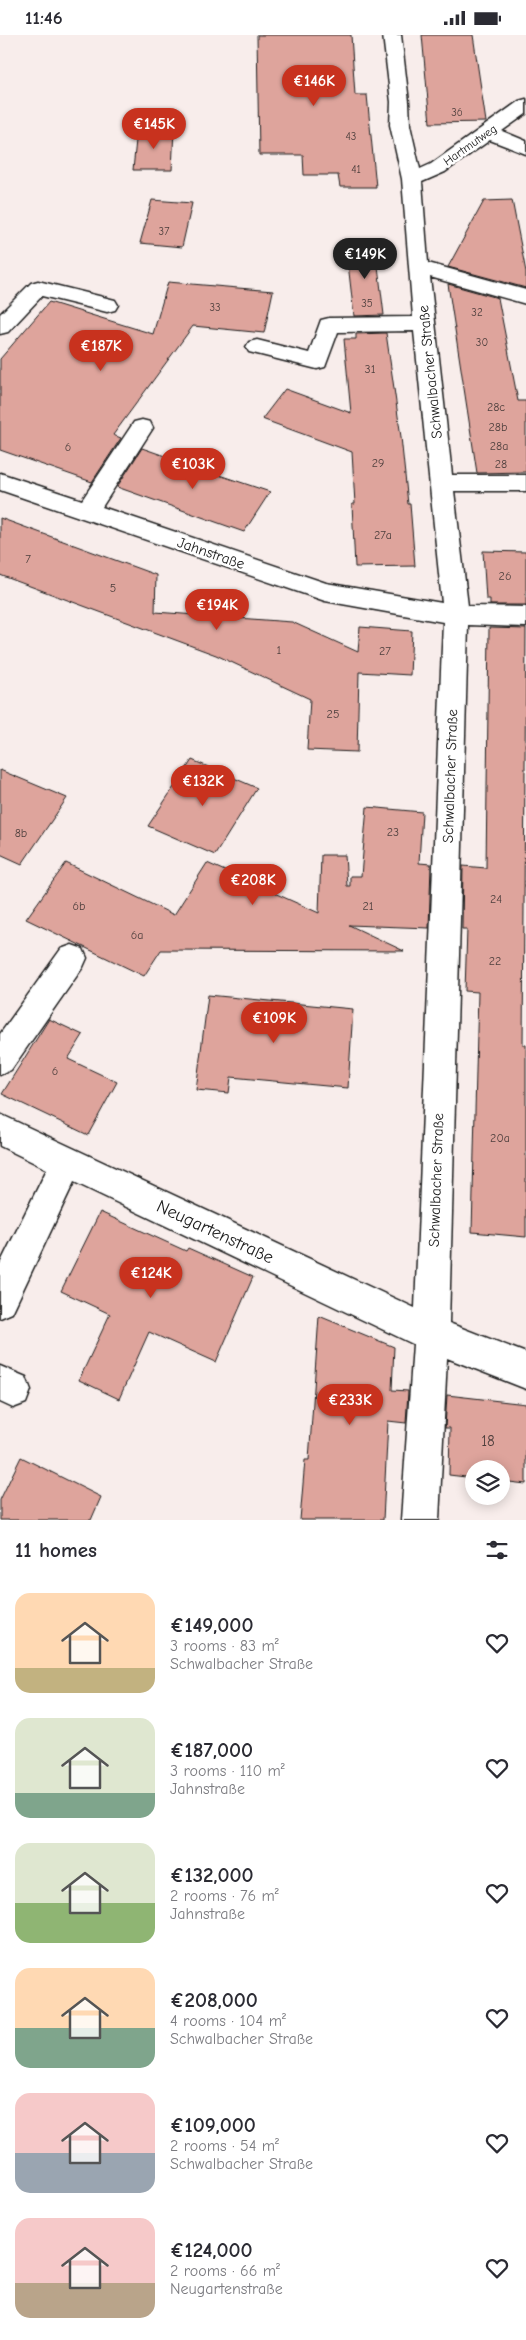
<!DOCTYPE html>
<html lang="en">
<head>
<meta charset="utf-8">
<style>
	body { margin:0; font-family:"Comic Neue",sans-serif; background:#f7f7f7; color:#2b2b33; height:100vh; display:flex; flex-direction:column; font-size:19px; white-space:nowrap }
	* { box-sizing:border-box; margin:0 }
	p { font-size:16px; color:#7c7c81 }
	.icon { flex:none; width:28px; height:28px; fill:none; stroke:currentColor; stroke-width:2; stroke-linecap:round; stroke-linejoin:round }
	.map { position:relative; height:1485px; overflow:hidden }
	.details { display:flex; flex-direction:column; background:#fff; flex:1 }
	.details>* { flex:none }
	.buttons { position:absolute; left:465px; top:1425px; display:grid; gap:10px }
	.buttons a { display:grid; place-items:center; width:45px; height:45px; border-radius:50%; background:#fff; box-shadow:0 2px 12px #0003; font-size:25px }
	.price { position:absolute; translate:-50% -42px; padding:0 11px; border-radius:18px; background:#c8321e; color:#fff; font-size:16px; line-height:32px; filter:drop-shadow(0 1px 2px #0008) }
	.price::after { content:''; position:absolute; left:50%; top:30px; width:15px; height:11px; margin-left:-8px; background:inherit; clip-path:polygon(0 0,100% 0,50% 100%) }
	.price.selected { background:#222; color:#fff }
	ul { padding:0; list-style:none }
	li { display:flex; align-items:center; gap:15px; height:125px; padding:0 15px }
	li span { display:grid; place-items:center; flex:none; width:140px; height:100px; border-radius:15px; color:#555 }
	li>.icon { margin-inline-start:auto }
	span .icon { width:60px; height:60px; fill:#fffc; stroke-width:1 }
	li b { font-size:21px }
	h2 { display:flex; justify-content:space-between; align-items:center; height:60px; padding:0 15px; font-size:21px }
	.status { display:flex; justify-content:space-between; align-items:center; height:35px; padding:0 25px; background:#fff; direction:ltr }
	.status svg { height:14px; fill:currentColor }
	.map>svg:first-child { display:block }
</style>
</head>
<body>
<div class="status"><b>11:46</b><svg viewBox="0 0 49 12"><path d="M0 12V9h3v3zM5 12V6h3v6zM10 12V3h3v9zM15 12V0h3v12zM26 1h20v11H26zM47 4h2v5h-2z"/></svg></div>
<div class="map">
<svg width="526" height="1485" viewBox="0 0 526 1485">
	<rect width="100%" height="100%" fill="#f8edeb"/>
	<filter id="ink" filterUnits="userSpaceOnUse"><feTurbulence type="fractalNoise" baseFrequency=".02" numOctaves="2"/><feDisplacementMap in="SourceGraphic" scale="10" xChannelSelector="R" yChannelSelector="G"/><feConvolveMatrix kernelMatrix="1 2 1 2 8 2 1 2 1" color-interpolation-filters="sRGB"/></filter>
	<g filter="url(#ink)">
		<path fill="#dea49c" stroke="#1c1c1c" d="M257,0H351L355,60H367L376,152H340L338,140H304L303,120H259Z
			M422,0H473L486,87L430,88Z
			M174,94L172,135H133L137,95Z
			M152,165L192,168L182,212L140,208Z
			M512,165L526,237V253L448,232L484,166Z
			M375,207L384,280L354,281L346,211Z
			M168,247L273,256L264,298L193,291L113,400L121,403L92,447L0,415V324L49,267L153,299Z
			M448,249L498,263L518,366H526V437L477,438Z
			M386,298L401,402L408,469H410L415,531L355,532L352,469H355L352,417L262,384L285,354L351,378L344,304H356V299Z
			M142,413L219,440L270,457L244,497L117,452Z
			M0,483L156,540L155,577L292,587L358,617L360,592L412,596L410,640L359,637L357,717L307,715L310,664L216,620L0,540Z
			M483,516L526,517V570H490V564H486Z
			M489,593L526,594L523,1010H526V1202L472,1197L478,957L465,956L467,894H462L463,831L486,833Z
			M192,725L257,753L215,820L148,791Z
			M0,735L67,763L22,829L0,819Z
			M367,772L422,777L419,828L431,829L429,893L349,890L404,916L161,915L144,941L26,884L66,828L174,880L207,828L319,878L321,820H345L347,851H350V841H361Z
			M208,960L353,974L348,1053L231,1042L229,1058L196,1055Z
			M49,984L83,1000L68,1024L117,1047L88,1100L2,1059Z
			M100,1177L186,1216L188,1213L253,1242L216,1327L149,1297L119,1364L79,1345L110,1279L61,1256Z
			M319,1281L394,1312L392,1355L408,1356L406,1388L388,1386L383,1485H300L305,1425H309Z
			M447,1360L526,1369V1449L501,1446V1434H474V1443L449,1440L450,1393H445Z
			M21,1422L101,1462L91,1485H0V1465Z"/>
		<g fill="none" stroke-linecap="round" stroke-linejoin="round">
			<g stroke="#1c1c1c" stroke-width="3">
				<path id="minor" d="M383,0H401L409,67L410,90L420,134L431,129L519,66L526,64V79L502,96L526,106V119L490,105L445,137L422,147L428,228L526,255V269L430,242L452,440H526V456H454L468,571L526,572V592L468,590L449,1288L526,1318V1354L447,1323L439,1485H401L413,1309L74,1147L12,1278L0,1283V1229L47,1134L0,1111V1079L415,1273L443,587L325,566L0,455V438L82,465L134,387L142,385L150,387L153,393L102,472L326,548L442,568L414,296L338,297L325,332L317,334L249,317L246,312L249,307L257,305L309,318L321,285L329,283L413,282L402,144L390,90L391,67Z
					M38,246L115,265L118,270L115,275L107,277L42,261L8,297L0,299V279L31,248Z
					M72,910L83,914L87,923L83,932L11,1035L0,1040V999L61,914Z
					M0,1331L26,1342L31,1355L26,1368L13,1373L0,1367Z"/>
			</g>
			<use href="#minor" fill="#fff" fill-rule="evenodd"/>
		</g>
	</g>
	<g text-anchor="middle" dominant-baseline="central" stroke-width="5" stroke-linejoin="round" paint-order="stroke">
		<g font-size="11" fill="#4c3e3c">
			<text x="457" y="77">36</text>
			<text x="351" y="101">43</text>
			<text x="356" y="134">41</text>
			<text x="164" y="196">37</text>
			<text x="367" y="268">35</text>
			<text x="215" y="272">33</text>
			<text x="477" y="277">32</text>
			<text x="482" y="307">30</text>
		</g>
		<g font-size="12" fill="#1c1c1c" stroke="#fff">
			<text transform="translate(470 110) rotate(-35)">Hartmutweg</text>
		</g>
		<g font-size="12" fill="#4c3e3c">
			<text x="370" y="334">31</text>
			<text x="496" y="372">28c</text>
			<text x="498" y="392">28b</text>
			<text x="499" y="411">28a</text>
			<text x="68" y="412">6</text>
			<text x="378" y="428">29</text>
			<text x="501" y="429">28</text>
			<text x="383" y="500">27a</text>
			<text x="28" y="524">7</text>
			<text x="505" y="541">26</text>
			<text x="113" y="553">5</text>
			<text x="279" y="615">1</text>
			<text x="385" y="616">27</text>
			<text x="333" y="679">25</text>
			<text x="393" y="797">23</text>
			<text x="21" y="798">8b</text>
			<text x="496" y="864">24</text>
			<text x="79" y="871">6b</text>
			<text x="368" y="871">21</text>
			<text x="137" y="900">6a</text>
			<text x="495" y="926">22</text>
			<text x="55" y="1036">6</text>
			<text x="500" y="1103">20a</text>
		</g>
		<g font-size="15" fill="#1c1c1c" stroke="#fff">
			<text transform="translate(430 337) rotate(-96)">Schwalbacher Straße</text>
			<text transform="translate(211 518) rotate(19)">Jahnstraße</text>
			<text transform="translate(450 741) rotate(-88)">Schwalbacher Straße</text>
			<text transform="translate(436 1145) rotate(-88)">Schwalbacher Straße</text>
		</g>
		<g font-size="15" fill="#4c3e3c">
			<text x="488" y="1406">18</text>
		</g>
		<g font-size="18" fill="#1c1c1c" stroke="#fff">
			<text transform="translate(215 1197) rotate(25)">Neugartenstraße</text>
		</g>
	</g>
</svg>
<div class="buttons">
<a><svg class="icon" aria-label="layers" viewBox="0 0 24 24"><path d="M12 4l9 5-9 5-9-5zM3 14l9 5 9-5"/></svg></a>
</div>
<b class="price" style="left:314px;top:72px">€146K</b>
<b class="price" style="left:154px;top:115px">€145K</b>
<b class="price selected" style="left:365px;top:245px">€149K</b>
<b class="price" style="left:101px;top:337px">€187K</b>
<b class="price" style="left:193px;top:455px">€103K</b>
<b class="price" style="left:217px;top:596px">€194K</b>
<b class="price" style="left:203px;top:772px">€132K</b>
<b class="price" style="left:253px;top:871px">€208K</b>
<b class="price" style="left:274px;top:1009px">€109K</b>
<b class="price" style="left:151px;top:1264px">€124K</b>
<b class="price" style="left:350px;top:1391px">€233K</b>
</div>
<section class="details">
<h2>11 homes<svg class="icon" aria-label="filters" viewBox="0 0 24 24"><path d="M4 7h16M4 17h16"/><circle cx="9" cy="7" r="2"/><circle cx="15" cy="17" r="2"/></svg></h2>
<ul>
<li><span style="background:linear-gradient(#ffd9b3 75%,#c2b280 0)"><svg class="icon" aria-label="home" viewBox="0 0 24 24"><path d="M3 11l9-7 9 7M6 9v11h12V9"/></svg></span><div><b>€149,000</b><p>3 rooms · 83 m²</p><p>Schwalbacher Straße</p></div><svg class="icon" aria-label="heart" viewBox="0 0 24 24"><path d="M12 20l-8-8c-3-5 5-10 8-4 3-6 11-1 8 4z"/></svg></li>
<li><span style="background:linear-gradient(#dfe7d0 75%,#7fa58c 0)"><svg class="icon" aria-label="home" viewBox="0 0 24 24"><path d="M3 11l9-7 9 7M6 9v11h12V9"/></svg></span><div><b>€187,000</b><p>3 rooms · 110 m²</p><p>Jahnstraße</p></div><svg class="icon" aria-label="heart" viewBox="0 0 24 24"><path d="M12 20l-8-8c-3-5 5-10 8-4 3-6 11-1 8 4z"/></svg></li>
<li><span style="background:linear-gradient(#dfe7d0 60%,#8fb573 0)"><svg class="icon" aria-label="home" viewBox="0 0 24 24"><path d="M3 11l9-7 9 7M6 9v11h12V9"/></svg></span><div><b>€132,000</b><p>2 rooms · 76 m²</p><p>Jahnstraße</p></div><svg class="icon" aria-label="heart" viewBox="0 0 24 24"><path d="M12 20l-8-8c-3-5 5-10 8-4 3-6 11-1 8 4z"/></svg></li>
<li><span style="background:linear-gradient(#ffd9b3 60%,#7fa58c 0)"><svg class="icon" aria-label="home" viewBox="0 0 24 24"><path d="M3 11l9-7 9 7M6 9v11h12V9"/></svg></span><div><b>€208,000</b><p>4 rooms · 104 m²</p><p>Schwalbacher Straße</p></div><svg class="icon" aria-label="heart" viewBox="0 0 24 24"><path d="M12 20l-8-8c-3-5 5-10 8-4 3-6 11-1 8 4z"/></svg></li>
<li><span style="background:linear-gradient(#f6c9c9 60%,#9aa5b1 0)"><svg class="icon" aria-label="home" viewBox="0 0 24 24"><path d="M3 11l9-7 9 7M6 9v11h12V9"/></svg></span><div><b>€109,000</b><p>2 rooms · 54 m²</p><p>Schwalbacher Straße</p></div><svg class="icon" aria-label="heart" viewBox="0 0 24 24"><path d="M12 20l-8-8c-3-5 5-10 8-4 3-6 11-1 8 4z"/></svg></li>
<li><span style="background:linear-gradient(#f6c9c9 65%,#b9a48a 0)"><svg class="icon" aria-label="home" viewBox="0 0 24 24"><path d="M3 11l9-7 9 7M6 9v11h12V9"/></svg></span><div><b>€124,000</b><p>2 rooms · 66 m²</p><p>Neugartenstraße</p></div><svg class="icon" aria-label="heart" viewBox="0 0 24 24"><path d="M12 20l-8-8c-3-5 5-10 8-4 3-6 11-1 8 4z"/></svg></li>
</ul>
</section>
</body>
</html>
